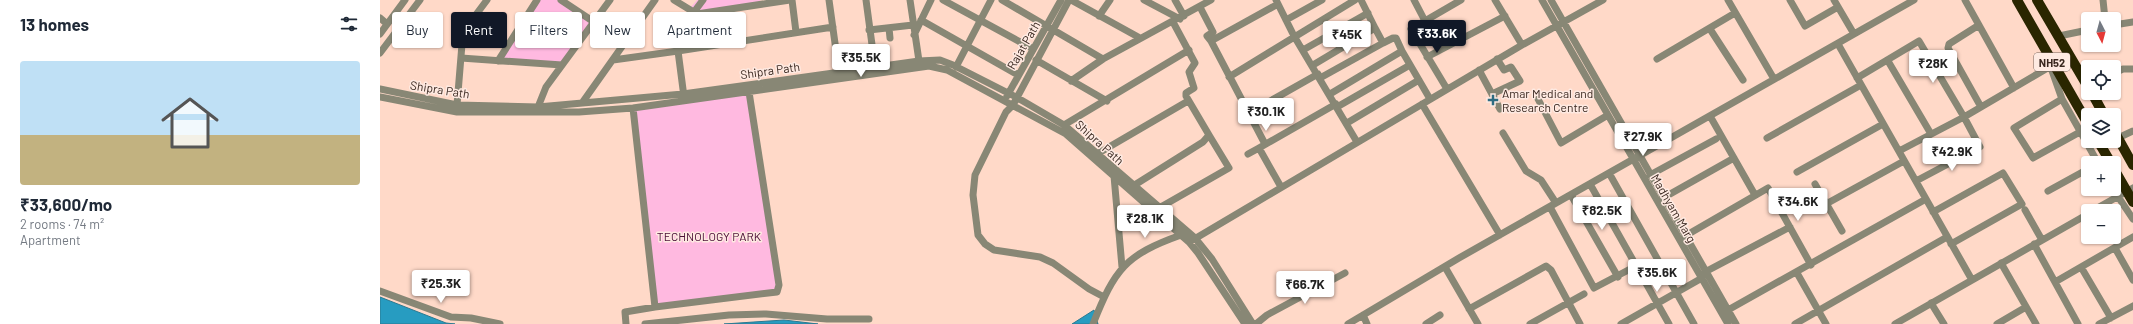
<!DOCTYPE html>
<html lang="en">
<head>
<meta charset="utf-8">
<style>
	body { margin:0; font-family:Barlow,sans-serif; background:#f2f2f3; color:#1f2937; height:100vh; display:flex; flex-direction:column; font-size:15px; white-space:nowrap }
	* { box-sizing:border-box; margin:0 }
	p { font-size:13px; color:#747a83 }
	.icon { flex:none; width:22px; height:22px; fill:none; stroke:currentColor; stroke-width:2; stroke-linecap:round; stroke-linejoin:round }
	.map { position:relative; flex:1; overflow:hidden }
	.sheet { display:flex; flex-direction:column; background:#fff; width:380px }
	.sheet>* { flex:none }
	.hud { position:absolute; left:12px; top:12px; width:380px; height:36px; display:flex; gap:8px }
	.needle { width:26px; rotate:174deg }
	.fabs { position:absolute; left:1701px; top:12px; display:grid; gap:8px }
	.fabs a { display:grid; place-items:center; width:40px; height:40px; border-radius:4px; background:#fff; box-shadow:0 1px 3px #0004; font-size:20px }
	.price { position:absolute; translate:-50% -34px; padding:0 9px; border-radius:4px; background:#fff; color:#222; font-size:13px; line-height:26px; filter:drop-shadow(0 1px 2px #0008) }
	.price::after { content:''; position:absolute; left:50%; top:24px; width:12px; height:9px; margin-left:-6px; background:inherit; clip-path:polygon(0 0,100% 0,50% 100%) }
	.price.active { background:#111827; color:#fff }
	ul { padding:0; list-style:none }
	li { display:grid; align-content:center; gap:8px; height:212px; padding:0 20px }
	li span { display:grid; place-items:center; height:124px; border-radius:4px; color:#555 }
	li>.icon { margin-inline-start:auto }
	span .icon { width:72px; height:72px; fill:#fffc; stroke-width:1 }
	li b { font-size:17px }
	h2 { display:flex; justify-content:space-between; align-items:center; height:48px; padding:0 20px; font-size:17px }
	.tag { padding:0 14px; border-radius:4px; background:#fff; box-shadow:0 1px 3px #0004; font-size:14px; line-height:36px }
	.tag.active { background:#111827; color:#fff }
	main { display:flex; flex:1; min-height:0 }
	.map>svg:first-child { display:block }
</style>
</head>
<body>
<main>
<section class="sheet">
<h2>13 homes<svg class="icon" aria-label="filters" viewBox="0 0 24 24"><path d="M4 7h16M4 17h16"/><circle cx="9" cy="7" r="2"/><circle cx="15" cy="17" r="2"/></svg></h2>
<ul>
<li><span style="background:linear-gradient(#bfe0f5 60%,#c2b280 0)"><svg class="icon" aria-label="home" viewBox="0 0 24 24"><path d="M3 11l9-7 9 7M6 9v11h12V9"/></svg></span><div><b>₹33,600/mo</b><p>2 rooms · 74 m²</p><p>Apartment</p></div></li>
</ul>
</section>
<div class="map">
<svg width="1753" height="324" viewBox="0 0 1753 324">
	<rect width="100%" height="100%" fill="#ffd9c8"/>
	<path fill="#ffb9e0" d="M157,0H181L214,22L182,65L118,61Z
		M317,0H380L381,4L317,14L309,9Z
		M369,92L397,292L275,307L253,108Z"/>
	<path fill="#279cc1" stroke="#2c7990" d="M0,297L66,323L75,324H0Z
		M714,310L718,324H692Z
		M404,320L438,324H344Z"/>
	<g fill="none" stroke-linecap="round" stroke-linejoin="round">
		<path stroke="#888775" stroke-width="7" d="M181,0L214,22
			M294,0L317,14
			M412,0L416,32
			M449,0L459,72
			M486,0L495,67
			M530,0L539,61
			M563,0L653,49
			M622,0L723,59
			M689,0L633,105L626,112L595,175L593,195L598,235L605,244L614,250L660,257L673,263L709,289L724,297
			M691,0L760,38
			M764,0L800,19
			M795,0L804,16
			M896,0L914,36L977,142
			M1034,0L1045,21
			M1115,0L1142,45
			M1162,0L1348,324
			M1171,0L1356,324
			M1348,0L1394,79
			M1410,0L1425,26L1458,7
			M1454,0L1474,34
			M1585,0L1634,88
			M1723,0L1725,19
			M820,7L833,32L827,36L831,41
			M314,12L323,0
			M719,16L730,0
			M0,18L7,24
			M541,20L638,75
			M906,20L942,0
			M1599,25L1569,44L1568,48L1601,107
			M1734,25L1753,22
			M509,28L510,38
			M995,28L1003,43
			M1330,29L1363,80
			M489,30L533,25
			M0,34L25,0
			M534,35L551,0
			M1679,36L1708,30
			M1458,44L1592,280
			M321,47L317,14L410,0
			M923,50L988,13
			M298,51L304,97
			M1022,51L1050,99
			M0,53L40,0
			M1047,57L1125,16
			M81,58L182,65
			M1277,59L1355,13
			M233,60L298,51L453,27
			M656,60L727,101
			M118,61L157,0
			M1508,61L1551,134
			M933,65L995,28L981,0
			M1670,65L1682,99L1718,163
			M576,67L611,0
			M1099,70L1120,109
			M1734,73L1743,69H1753
			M849,77L975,0
			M940,78L1003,43L1013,38H1016L1022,51L950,94
			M1477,78L1539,41L1584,117L1671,66
			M691,81L723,59L831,0
			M0,89L77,105L158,107L303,94L539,61L560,60L573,65L636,97L684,125L815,238L832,259L873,324
			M1067,89L1031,29L1081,0
			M1112,94L1140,81L1131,67L1124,70L1117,59
			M627,96L681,0
			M0,97L77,112H199L253,108L549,66L567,70L686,134L809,242L818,253L865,324
			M1158,99L1181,143L1228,115
			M1682,99L1634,128L1653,158L1700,132
			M202,103L275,0
			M1042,104L1120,235
			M77,105L83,32L107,0
			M158,107L166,87L230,0
			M957,107L1030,65
			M253,108L275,307
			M869,113L938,74
			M1330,116L1375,195
			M967,123L1039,80
			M684,125L809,50
			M1123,133L1146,171L1161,180L1176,203
			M1387,138L1481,85
			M1738,138L1753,131
			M885,144L831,41L898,4
			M1519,151L1584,117L1600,147L1536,181
			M717,154L808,101
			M868,154L879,148
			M1417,172L1503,124
			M1229,173L1314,324
			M1270,175L1336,139
			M734,176L742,267
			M1210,184L1289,324
			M1435,184L1462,231
			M753,186L823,142L829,135L806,96V93L814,88L809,72L815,63L793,22
			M901,187L879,148L956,104
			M1733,189L1753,219
			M1668,191L1708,169
			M1191,195L1238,277
			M1283,198L1354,158
			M1446,204L1524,161
			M1170,207L1214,288L1256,266
			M779,208L849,168L829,135
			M1645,210L1662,240
			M1712,211L1753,188
			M1553,212L1623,173L1642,204L1571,244
			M1305,236L1388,188L1431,265
			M811,241L1142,45L1223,0
			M1654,244L1698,324
			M1735,248L1753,280
			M1621,263L1656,324
			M1065,267L1098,324
			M1701,267L1731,318
			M1325,272L1410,227
			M1417,273L1446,324
			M1675,282L1753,237
			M0,291L71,317L91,318L120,324
			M1551,303L1564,324
			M1089,309L1166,266L1171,270L1200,324
			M1348,310L1546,199
			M983,315L987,324
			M246,324L245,312L275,307L397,292L399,285L369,92
			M265,324L349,315L386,314L447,319H489
			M713,324C735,269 745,255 801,235
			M876,324L887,315L965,273
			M968,324L1079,258L1534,0
			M1046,324L1060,315
			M1150,324L1204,294
			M1241,324L1322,278
			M1415,324L1567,237
			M1515,324L1708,214
			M1617,324L1646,307
			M1719,324L1753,306"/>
		<path stroke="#2a2600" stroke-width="10" d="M1637,0L1708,124
			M1657,0L1708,87
			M1712,93L1724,115
			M1734,131L1753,165
			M1718,141L1731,163
			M1734,169L1753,202"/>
	</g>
	<path fill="#2e6c82" stroke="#feeae2" stroke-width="1.5" d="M1111 94h4v4h4v4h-4v4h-4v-4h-4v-4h4z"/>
	<g text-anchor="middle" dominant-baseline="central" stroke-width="3" stroke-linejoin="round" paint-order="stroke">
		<rect fill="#feeae2" stroke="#74625a" stroke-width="1" x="1654" y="53" width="36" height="18" rx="3"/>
		<g font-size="11" font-weight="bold" fill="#39271f">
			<text x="1672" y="62">NH52</text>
		</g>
		<g font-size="12" fill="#39271f" stroke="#feeae2">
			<text transform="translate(643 45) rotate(-60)">Rajat Path</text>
			<text transform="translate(390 70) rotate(-8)">Shipra Path</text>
			<text transform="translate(60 89) rotate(9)">Shipra Path</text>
			<text transform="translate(720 142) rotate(42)">Shipra Path</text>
			<text transform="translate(1294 208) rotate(60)">Madhyam Marg</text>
		</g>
		<g font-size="12" fill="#39271f" stroke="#feeae2" text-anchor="start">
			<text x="1122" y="93">Amar Medical and<tspan x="1122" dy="14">Research Centre</tspan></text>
		</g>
		<g font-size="12" fill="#4b0e37" stroke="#feeae2">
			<text x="329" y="236">TECHNOLOGY PARK</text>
		</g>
	</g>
</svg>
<div class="fabs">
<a><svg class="needle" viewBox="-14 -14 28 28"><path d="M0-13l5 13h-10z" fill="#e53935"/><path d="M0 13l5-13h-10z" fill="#747a83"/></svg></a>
<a><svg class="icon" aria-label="locate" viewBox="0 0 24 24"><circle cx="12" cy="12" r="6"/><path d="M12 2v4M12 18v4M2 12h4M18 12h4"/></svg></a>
<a><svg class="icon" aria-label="layers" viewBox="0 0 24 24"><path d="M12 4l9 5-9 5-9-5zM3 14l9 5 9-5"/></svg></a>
<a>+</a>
<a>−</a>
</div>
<b class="price active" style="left:1057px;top:54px">₹33.6K</b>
<b class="price" style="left:967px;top:55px">₹45K</b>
<b class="price" style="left:481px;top:78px">₹35.5K</b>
<b class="price" style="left:1553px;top:84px">₹28K</b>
<b class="price" style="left:886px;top:132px">₹30.1K</b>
<b class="price" style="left:1263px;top:157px">₹27.9K</b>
<b class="price" style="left:1572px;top:172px">₹42.9K</b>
<b class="price" style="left:1418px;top:222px">₹34.6K</b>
<b class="price" style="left:1222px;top:231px">₹82.5K</b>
<b class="price" style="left:765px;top:239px">₹28.1K</b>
<b class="price" style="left:1277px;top:293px">₹35.6K</b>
<b class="price" style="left:61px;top:304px">₹25.3K</b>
<b class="price" style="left:925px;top:305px">₹66.7K</b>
<div class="hud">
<a class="tag">Buy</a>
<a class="tag active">Rent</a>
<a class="tag">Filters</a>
<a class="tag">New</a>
<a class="tag">Apartment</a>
</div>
</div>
</main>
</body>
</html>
